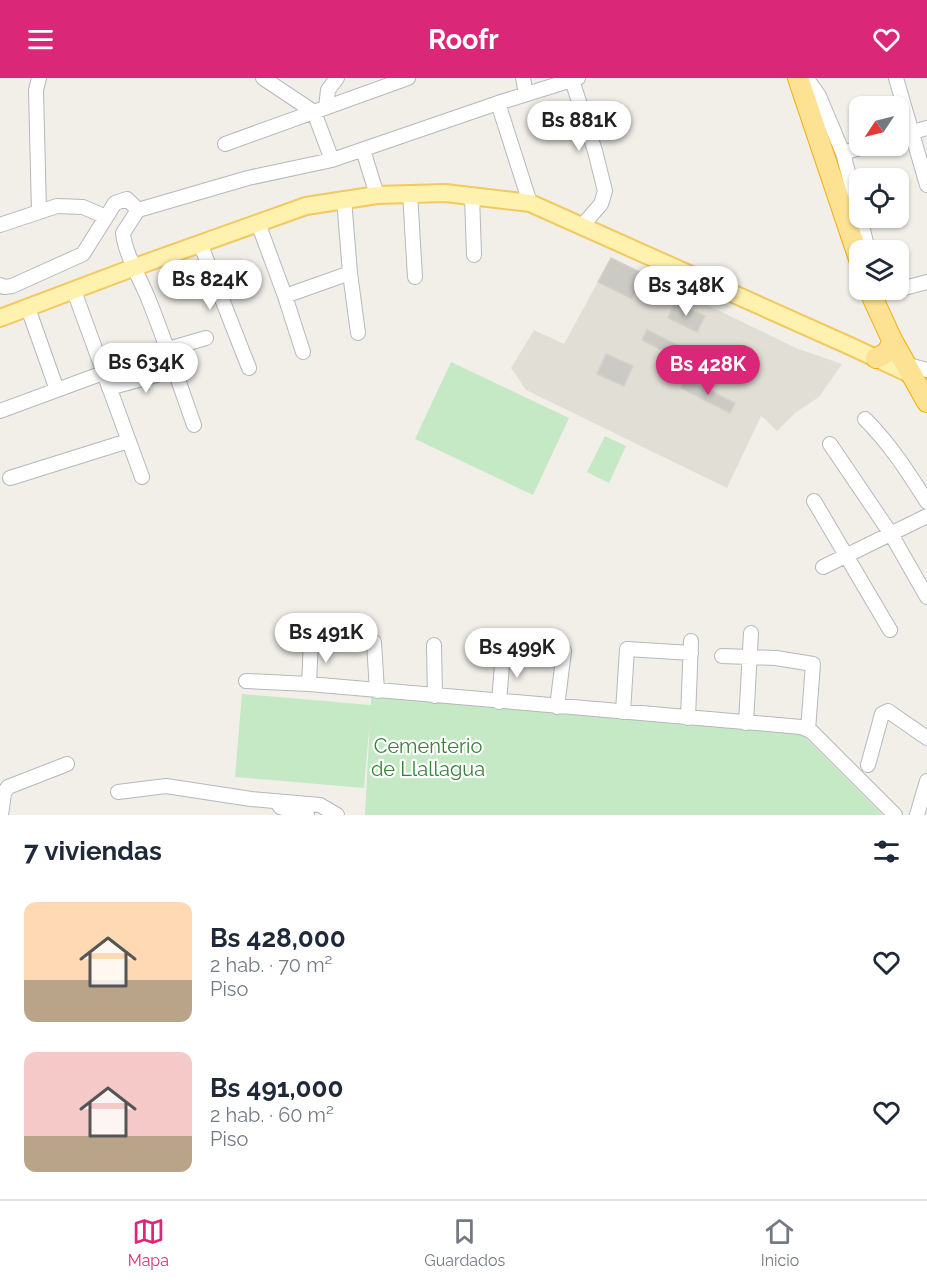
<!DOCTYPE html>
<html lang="es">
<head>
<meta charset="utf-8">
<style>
	body { margin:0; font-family:Raleway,sans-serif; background:#f6f6f7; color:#1f2937; height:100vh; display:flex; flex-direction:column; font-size:22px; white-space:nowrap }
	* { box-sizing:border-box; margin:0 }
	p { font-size:20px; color:#747a83 }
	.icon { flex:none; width:33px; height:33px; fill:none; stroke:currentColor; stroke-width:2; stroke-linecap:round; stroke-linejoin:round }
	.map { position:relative; height:737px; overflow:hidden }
	.side { display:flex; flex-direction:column; background:#fff; flex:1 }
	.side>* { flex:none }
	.needle { width:39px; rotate:235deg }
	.controls { position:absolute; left:849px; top:18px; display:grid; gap:12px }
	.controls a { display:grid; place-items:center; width:60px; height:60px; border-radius:12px; background:#fff; box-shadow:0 2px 4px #0004; font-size:30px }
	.price { position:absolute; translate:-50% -51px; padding:0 14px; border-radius:21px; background:#fff; color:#222; font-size:20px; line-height:39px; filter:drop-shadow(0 2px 3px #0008) }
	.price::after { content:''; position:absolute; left:50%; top:36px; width:18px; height:14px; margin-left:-9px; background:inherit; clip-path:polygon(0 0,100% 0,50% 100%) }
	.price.active { background:#db2777; color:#fff }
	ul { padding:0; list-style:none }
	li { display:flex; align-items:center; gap:18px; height:150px; padding:0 24px }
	li span { display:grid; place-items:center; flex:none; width:168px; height:120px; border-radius:12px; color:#555 }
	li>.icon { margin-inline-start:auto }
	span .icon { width:72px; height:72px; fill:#fffc; stroke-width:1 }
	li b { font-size:26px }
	h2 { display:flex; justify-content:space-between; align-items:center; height:72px; padding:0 24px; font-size:26px }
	header { display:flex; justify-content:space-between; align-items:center; height:78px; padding:0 24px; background:#db2777; color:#fff; font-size:27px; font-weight:700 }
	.dock { display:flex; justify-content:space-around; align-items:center; height:84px; border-top:2px solid #e0e1e3; background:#fff; font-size:16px; color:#747a83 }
	.dock a { display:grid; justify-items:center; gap:3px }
	.dock .active { color:#db2777 }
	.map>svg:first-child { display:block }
</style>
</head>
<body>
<header><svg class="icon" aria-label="menu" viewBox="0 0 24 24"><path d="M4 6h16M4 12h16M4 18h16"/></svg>Roofr<svg class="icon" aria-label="heart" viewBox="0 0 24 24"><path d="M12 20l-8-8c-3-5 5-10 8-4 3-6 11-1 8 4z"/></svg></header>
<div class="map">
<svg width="927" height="737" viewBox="0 0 927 737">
	<rect width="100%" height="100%" fill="#f1efe8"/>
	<path fill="#e1ded6" d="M611,180L796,270L842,286L819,319L795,335L777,353L765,341L761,338L727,410L526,312L511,290L534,252L564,266Z"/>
	<path fill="#c5e8c5" d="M451,284L569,340L533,417L415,361Z
		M605,358L626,368L609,405L587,394Z
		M242,616L371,627V618L800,654L883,737H365L370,641L364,710L235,699Z"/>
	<path fill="#cccac5" stroke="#d6d1c6" stroke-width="1.5" d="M611,180L644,196L632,221L598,204Z
		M675,224L705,238L697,254L668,240Z
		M647,252L696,276L691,287L642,262Z
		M606,276L633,288L624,308L597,296Z
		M686,300L735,325L730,335L681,310Z"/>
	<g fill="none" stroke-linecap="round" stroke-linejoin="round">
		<g stroke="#b5b8bc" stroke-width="16">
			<path id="minor" d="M39,0L36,12L39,134
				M263,0L314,34L332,82
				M523,0L526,16
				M799,0L810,5L819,18L843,75L860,139
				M896,0L927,107
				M572,2L595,73L605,113L601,126L582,148
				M498,25L530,125
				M326,29L328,12L337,0
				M898,58L927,50
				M225,66L408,0
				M363,72L377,117
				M843,75L867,68
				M410,115L415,199
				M472,117L474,177
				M344,121L350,195L358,255
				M860,140L868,172
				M258,145L285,218L303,274
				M0,147L57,128L83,129L106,139
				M200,165L249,290
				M0,207L4,209L12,208L83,176L115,125L127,121L138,132
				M893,212H897L927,204
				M74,213L142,399
				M285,218L350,195
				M28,230L57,312
				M168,271L206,260
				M905,286L927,292
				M109,310L175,292
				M0,333L103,295
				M865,341C890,366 908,394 927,424
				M194,347C179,305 165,262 148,220C140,200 125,176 123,155L138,132L248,100L332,82L498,25L578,0
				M830,366L891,456L927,519
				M10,400L128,363
				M814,423L890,552
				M823,489L927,438
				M374,564L377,613
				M434,567L435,618
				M722,578L776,580L813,586L808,652
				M246,603L309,606L801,649L811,653L895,737
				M309,606L311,563
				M499,624L503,575
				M557,629L564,573
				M623,634L627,571L691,575
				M688,640L691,563
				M746,645L751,555
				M868,687L882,636L888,633L927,660
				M118,714L166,708L251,721L320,727L337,737
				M280,729L307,737
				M1,737L4,715L8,709L67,686
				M917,737L927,703"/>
		</g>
		<g stroke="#f2c960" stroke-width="20">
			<path id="major" d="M0,240L135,189L306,128L377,117L445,115L530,125L850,268L912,297"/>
		</g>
		<g stroke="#f9ab00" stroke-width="22">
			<path id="highway" d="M798,0L860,184
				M869,212L892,262L927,324
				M876,280C886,276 890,273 892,262"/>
		</g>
		<use href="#minor" stroke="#fff" stroke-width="14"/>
		<use href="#major" stroke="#fff2af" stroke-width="16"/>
		<use href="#highway" stroke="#fde293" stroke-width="20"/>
	</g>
	<g text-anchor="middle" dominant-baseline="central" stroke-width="4.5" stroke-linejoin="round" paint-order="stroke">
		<g font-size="20" fill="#348238" stroke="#fff">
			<text x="428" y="668">Cementerio<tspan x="428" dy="23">de Llallagua</tspan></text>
		</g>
	</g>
</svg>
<div class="controls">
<a><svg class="needle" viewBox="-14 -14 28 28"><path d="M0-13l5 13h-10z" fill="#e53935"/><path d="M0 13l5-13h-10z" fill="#747a83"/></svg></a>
<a><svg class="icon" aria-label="locate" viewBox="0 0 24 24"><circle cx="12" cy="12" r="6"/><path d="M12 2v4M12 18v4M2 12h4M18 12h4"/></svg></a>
<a><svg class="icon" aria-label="layers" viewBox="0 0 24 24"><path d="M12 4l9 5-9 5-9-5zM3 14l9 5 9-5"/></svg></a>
</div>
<b class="price" style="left:579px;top:74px">Bs 881K</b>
<b class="price" style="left:210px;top:233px">Bs 824K</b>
<b class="price" style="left:686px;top:239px">Bs 348K</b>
<b class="price" style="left:146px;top:316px">Bs 634K</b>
<b class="price active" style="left:708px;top:318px">Bs 428K</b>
<b class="price" style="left:326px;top:586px">Bs 491K</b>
<b class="price" style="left:517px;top:601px">Bs 499K</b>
</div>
<section class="side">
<h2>7 viviendas<svg class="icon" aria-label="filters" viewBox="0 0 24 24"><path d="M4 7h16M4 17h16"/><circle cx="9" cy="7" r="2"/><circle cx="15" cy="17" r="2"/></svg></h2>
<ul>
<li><span style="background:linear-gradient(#ffd9b3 65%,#b9a48a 0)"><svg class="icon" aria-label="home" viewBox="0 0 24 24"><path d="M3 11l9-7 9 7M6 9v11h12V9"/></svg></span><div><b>Bs 428,000</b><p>2 hab. · 70 m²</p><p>Piso</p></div><svg class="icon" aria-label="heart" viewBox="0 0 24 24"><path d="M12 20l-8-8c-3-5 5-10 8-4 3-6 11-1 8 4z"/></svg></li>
<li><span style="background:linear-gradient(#f6c9c9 70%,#b9a48a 0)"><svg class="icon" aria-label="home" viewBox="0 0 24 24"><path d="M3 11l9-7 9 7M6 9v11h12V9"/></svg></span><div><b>Bs 491,000</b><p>2 hab. · 60 m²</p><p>Piso</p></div><svg class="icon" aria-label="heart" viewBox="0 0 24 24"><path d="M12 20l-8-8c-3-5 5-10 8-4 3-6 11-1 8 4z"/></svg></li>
</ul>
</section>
<nav class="dock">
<a class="active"><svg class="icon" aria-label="map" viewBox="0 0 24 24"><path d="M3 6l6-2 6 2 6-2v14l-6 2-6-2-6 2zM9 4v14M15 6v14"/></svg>Mapa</a>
<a><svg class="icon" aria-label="saved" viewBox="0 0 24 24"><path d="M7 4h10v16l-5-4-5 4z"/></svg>Guardados</a>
<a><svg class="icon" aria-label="home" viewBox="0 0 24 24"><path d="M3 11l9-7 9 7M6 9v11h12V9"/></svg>Inicio</a>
</nav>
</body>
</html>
